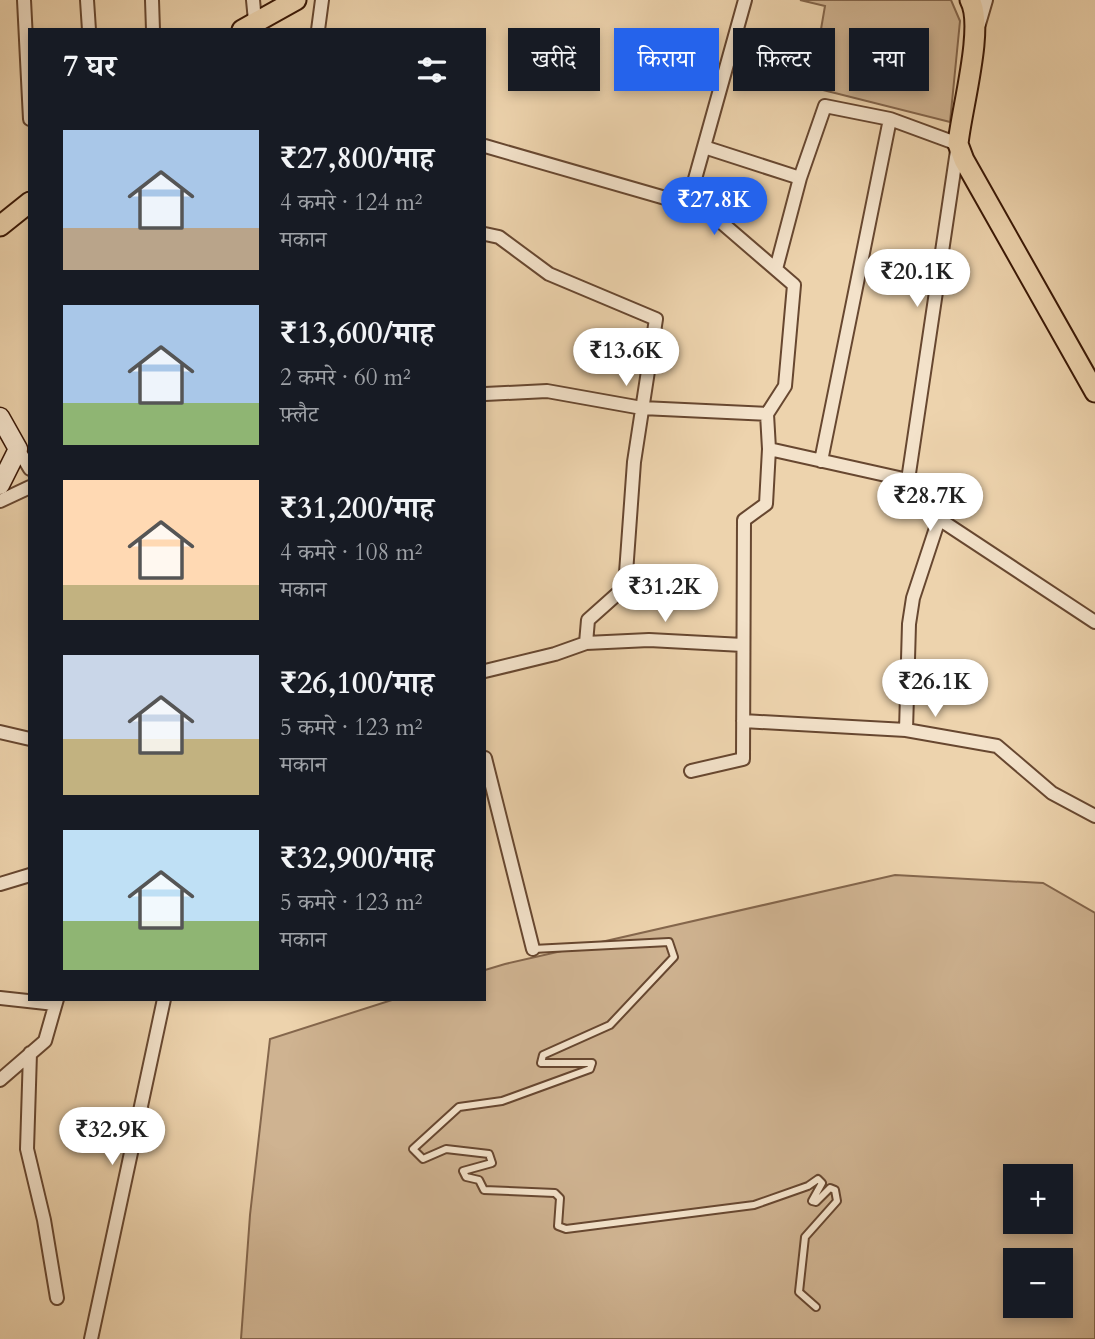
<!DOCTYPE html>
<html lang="hi">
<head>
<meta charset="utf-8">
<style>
	body { margin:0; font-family:Cardo,"Noto Serif Devanagari",serif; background:#20242c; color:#f1f3f6; height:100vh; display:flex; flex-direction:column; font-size:26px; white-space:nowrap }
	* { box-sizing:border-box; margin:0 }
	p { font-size:23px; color:#9ea1a6 }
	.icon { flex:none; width:38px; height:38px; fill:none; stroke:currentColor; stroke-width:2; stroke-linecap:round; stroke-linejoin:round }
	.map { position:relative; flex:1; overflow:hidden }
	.drawer { position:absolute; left:28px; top:28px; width:458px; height:973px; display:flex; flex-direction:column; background:#171b24; border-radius:0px; box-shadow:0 4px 10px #0003 }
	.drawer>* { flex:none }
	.top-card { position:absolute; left:508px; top:28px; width:481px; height:63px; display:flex; gap:14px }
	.buttons { position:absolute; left:1003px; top:1164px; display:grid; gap:14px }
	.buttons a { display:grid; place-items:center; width:70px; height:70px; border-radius:0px; background:#171b24; box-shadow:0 4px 10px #0003; font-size:35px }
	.price { position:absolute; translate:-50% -60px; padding:0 16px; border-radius:24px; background:#fff; color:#222; font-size:23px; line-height:46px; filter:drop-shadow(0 2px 4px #0008) }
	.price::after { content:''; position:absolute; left:50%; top:42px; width:21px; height:16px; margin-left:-10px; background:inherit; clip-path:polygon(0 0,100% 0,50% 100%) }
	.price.current { background:#2563eb; color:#fff }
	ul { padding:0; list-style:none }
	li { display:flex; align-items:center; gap:21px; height:175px; padding:0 35px }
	li span { display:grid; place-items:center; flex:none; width:196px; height:140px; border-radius:0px; color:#555 }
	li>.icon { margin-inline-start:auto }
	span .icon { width:84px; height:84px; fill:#fffc; stroke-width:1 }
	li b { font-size:30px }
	h2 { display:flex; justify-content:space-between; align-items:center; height:84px; padding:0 35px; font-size:30px }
	.chip { padding:0 24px; border-radius:0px; background:#171b24; box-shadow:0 4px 10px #0003; font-size:24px; line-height:63px }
	.chip.current { background:#2563eb; color:#fff }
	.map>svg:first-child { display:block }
</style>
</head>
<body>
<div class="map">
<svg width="1095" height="1339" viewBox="0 0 1095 1339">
	<rect width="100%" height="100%" fill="#edd3ad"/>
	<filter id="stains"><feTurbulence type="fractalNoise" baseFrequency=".00286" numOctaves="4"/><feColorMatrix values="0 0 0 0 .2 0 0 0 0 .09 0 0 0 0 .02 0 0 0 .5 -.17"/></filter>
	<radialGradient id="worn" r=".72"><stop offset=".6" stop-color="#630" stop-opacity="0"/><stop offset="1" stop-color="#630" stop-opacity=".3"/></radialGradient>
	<path fill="#cfb391" stroke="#84664c" stroke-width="2" fill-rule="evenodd" d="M800,0H951L960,21L950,122L811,87L825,6Z
		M895,875L1043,883L1095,913V1339H241L250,1215L270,1039L395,999H485V970L505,964ZM1015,1176H1060V1222H1015ZM1015,1260H1060V1306H1015Z"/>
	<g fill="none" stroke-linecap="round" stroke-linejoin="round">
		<g stroke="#674730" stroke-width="10">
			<path id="lane" d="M533,949L669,942L674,957L610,1025L543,1055L541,1063H592L590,1069L502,1101L459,1107L413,1149L423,1159L446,1149L489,1154L492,1163L463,1171L466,1177L479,1180L484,1190L555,1193L560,1198L558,1226L566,1229L754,1205L808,1186L818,1179L822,1183L812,1201L816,1202L830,1188L835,1190L837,1201L805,1237L799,1292L816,1307"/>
		</g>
		<g stroke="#674730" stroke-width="16">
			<path id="street" d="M24,0L30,119
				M87,0L89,30
				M152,0L153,30
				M253,0L255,21
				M979,24L986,0
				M318,30L322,0
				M485,146L707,210L794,285L785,386L767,414L769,449L766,504L744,520L743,759L691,771
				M704,147L800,178
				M688,204L745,0
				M485,234L499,237L549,274L656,319L634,462L625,587L588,620L586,643L555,654L485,671
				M776,269L800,178L825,106L890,119L958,144L908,480
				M485,394L547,391L642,408L767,414
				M18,449L30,469
				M769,449L908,480L939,519L1095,622
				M821,461L890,119
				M0,501L30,487
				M586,643L649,640L743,645
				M743,721L906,730L997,746L1052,793L1095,816
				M906,730L909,624L913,598L939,519
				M0,732L30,739
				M485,758L533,949
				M0,884L30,875
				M0,998L55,1004
				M30,1053L27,1149L44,1220L57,1298
				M0,1080L45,1041L57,999
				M91,1339L164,999"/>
		</g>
		<g stroke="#3a1806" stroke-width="21">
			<path id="secondary" d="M0,417L18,449L0,485"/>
		</g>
		<g stroke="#3a1806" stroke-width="23">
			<path id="primary" d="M970,0C985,26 961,111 958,144L964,160L1095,392
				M242,30L296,0
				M0,226L30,202"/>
		</g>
		<use href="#lane" stroke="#f3e2ca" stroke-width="6"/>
		<use href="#street" stroke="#f3e2ca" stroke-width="12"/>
		<use href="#secondary" stroke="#f3e2ca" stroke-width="18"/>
		<use href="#primary" stroke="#edd3ad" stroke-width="19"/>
	</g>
	<rect width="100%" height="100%" filter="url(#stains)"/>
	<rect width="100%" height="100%" fill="url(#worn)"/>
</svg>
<div class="buttons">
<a>+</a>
<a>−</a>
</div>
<b class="price current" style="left:714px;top:237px">₹27.8K</b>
<b class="price" style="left:917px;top:309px">₹20.1K</b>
<b class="price" style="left:626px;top:388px">₹13.6K</b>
<b class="price" style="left:930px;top:533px">₹28.7K</b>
<b class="price" style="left:665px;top:624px">₹31.2K</b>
<b class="price" style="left:935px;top:719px">₹26.1K</b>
<b class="price" style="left:112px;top:1167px">₹32.9K</b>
<div class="top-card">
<a class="chip">खरीदें</a>
<a class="chip current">किराया</a>
<a class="chip">फ़िल्टर</a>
<a class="chip">नया</a>
</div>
<section class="drawer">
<h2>7 घर<svg class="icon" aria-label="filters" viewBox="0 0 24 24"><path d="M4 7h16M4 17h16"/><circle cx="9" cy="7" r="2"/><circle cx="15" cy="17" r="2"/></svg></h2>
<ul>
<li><span style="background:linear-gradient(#a9c7e8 70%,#b9a48a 0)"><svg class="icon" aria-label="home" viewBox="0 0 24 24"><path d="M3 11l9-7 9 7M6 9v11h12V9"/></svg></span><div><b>₹27,800/माह</b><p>4 कमरे · 124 m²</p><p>मकान</p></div></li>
<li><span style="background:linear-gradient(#a9c7e8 70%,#8fb573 0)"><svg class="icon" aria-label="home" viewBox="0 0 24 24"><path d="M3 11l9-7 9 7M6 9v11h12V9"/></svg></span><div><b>₹13,600/माह</b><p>2 कमरे · 60 m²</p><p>फ़्लैट</p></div></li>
<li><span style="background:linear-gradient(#ffd9b3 75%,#c2b280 0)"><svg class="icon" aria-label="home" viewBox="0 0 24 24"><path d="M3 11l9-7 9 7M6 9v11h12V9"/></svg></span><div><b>₹31,200/माह</b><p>4 कमरे · 108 m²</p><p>मकान</p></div></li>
<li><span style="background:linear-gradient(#c9d6e8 60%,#c2b280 0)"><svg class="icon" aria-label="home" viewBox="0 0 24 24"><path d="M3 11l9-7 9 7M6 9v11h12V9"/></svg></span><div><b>₹26,100/माह</b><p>5 कमरे · 123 m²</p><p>मकान</p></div></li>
<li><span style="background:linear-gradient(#bfe0f5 65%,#8fb573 0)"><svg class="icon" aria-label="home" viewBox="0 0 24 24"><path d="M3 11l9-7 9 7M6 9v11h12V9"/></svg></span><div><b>₹32,900/माह</b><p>5 कमरे · 123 m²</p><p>मकान</p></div></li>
</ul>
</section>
</div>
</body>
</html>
